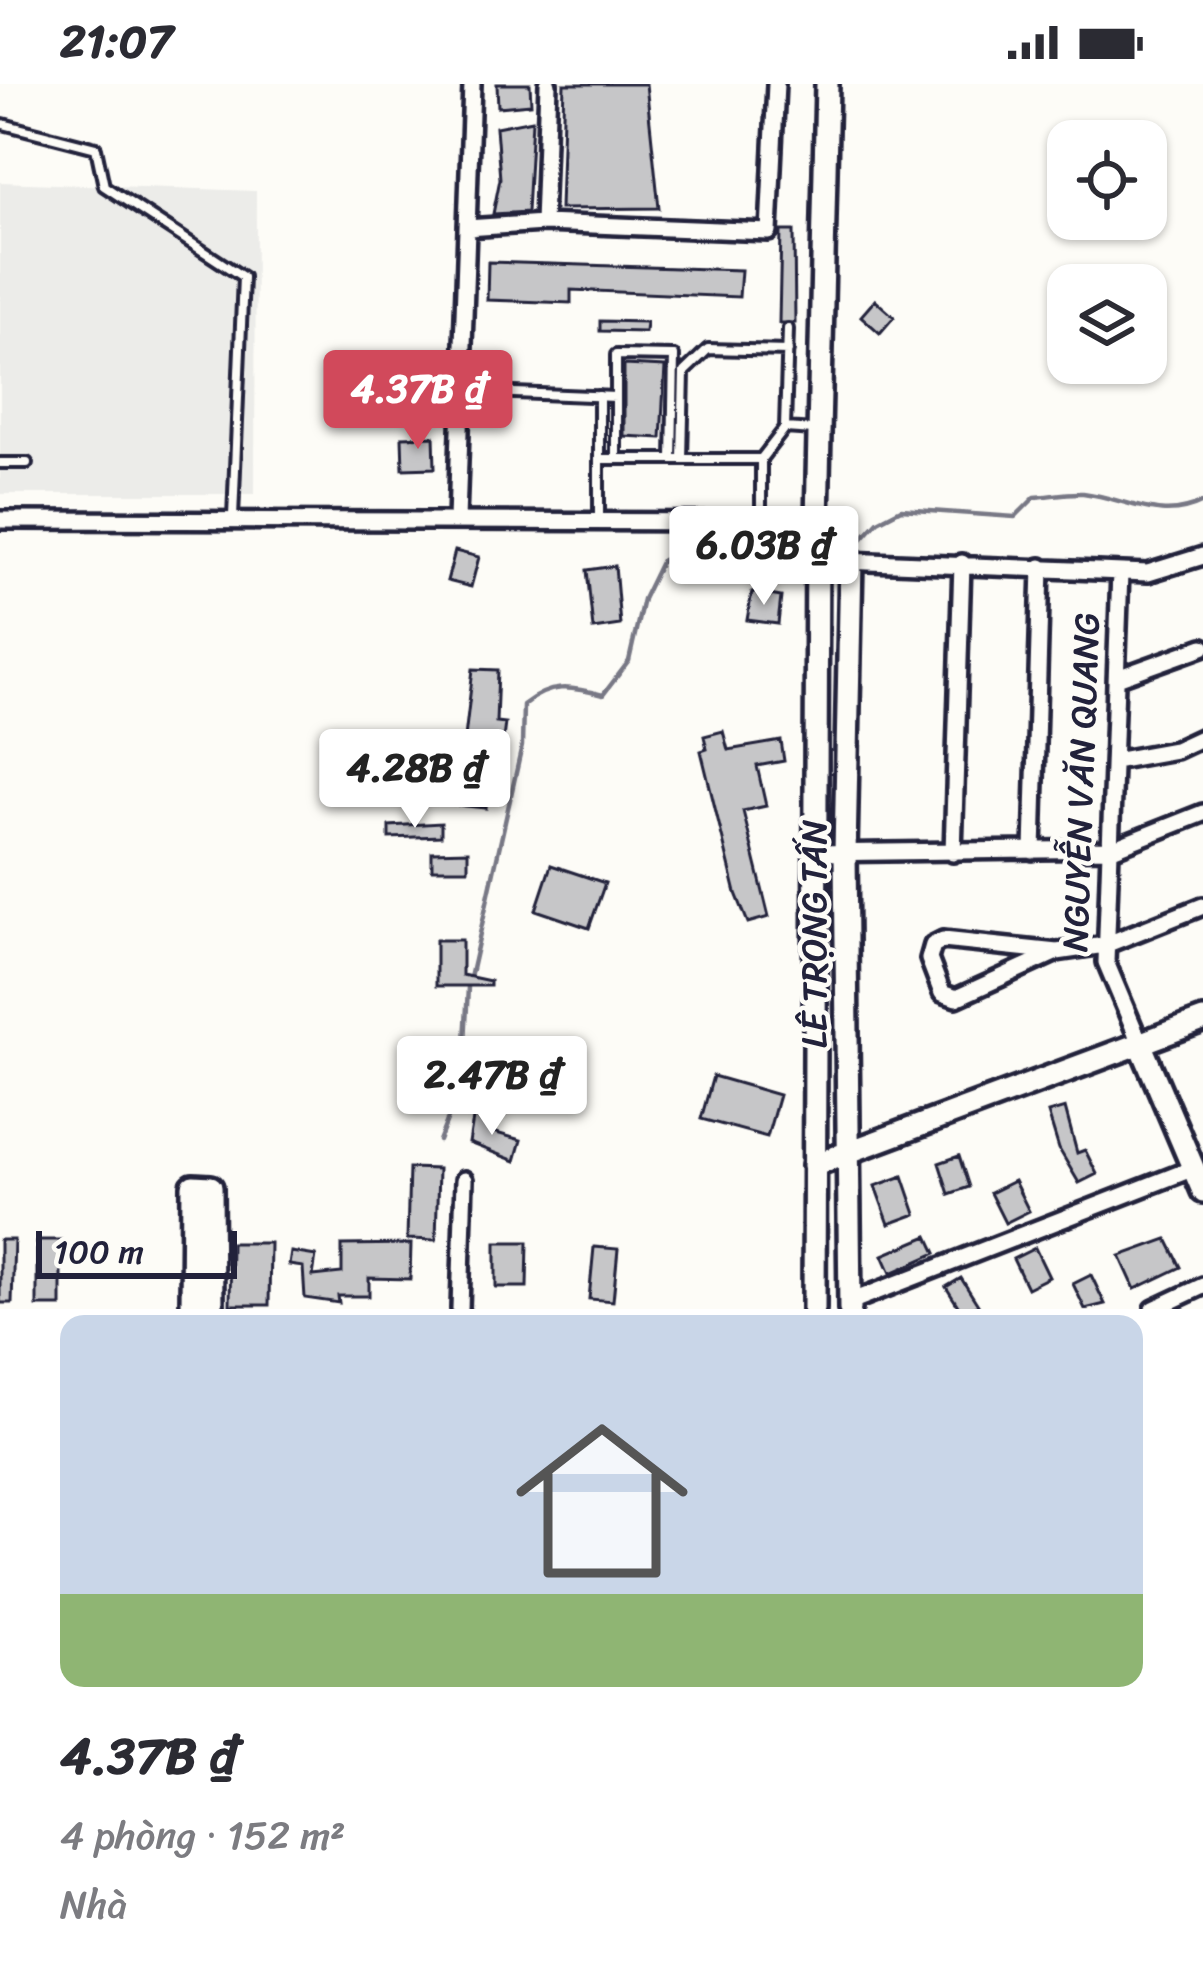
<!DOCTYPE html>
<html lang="vi">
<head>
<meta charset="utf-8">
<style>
	body { margin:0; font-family:Sriracha,sans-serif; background:#f7f7f7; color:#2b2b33; height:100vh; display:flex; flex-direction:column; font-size:45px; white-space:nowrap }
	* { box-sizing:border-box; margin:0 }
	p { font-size:39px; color:#7c7c81 }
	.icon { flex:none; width:66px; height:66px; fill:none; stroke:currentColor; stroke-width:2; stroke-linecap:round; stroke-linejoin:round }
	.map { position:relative; height:1225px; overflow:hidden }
	.drawer { display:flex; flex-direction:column; background:#fff; flex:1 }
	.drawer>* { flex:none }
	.tools { position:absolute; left:1047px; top:36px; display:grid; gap:24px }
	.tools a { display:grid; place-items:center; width:120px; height:120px; border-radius:24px; background:#fff; box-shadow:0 3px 9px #0004; font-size:60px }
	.scale { position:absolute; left:36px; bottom:30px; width:201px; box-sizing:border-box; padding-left:12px; border:6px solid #22223b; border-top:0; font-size:33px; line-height:42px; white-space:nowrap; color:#22223b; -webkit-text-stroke:9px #fdfcf7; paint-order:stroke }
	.price { position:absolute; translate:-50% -102px; padding:0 27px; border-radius:12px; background:#fff; color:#222; font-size:39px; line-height:78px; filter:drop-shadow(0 3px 6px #0008) }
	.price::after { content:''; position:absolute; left:50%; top:72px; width:36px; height:27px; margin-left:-18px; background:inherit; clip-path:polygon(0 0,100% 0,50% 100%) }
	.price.on { background:#d1495b; color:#fff }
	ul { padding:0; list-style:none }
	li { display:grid; align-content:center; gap:24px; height:636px; padding:0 60px }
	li+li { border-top:3px solid #e1e1e2 }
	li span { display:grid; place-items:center; height:372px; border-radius:24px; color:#555 }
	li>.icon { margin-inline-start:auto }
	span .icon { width:216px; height:216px; fill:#fffc; stroke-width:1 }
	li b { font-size:51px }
	.status { display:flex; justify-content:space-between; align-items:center; height:84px; padding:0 60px; background:#fff; direction:ltr }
	.status svg { height:33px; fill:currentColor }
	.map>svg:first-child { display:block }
</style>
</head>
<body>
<div class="status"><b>21:07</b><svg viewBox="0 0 49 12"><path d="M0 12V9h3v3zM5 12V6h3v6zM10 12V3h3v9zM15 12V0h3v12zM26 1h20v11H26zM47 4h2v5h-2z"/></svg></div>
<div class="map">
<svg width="1203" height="1225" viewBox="0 0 1203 1225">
	<rect width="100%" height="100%" fill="#fdfcf7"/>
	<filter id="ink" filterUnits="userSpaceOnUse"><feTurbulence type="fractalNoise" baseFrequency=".00833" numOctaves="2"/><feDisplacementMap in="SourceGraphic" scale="24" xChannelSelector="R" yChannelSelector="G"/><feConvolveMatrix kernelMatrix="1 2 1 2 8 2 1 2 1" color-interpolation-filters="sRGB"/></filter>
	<g filter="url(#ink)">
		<path fill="#ecece9" d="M0,98L256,107L255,410H0Z"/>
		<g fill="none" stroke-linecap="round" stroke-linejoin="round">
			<path stroke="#787885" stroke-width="4.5" d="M830,467L857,460L878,437L901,425L1015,433L1035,413C1050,412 1068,408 1083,409C1126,414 1160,440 1203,418
				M439,1057L463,996L468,903L522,662L523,621C550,599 570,602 603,611L629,577L643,515L662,476L694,469L780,497L806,474"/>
		</g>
		<path fill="#c6c6c8" stroke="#22223b" stroke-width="3" d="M497,0H530L531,20L498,23Z
			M564,0H646L659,124L560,125Z
			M532,36L527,128L493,130L500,95L496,43Z
			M781,147H794L795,239H779Z
			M488,178L741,186L739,213L571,206V219L487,216Z
			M875,216L894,233L880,249L861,232Z
			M600,237L646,238L645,248L600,247Z
			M624,281L665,283L661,354L624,352Z
			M434,352L435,384L403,385L402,353Z
			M455,467L479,473L471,503L447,497Z
			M615,482L620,541L593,545L587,486Z
			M752,508L781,513L778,540L747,536Z
			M473,585L498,586L496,638L505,639L501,671L491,672L486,724L447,720L452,687H457L454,663L464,662Z
			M723,647L728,666L781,657L784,677L757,682L766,722L743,727L769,833L748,839L736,809L701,667L707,665L704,652Z
			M441,739V752L389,754V742Z
			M468,767V785H432V768Z
			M551,781L605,799L589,844L536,826Z
			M436,856H462V891L490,897V902H436Z
			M713,992L779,1011L767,1053L701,1035Z
			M1065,1024L1077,1069L1085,1066L1097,1090L1079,1099L1059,1065L1048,1029Z
			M474,1029L492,1032L489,1047L521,1056L515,1077L469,1059Z
			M959,1072L969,1103L949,1110L939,1079Z
			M409,1084L438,1085L436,1156L407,1155Z
			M903,1092L916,1130L889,1140L875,1102Z
			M1014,1097L1029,1127L1005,1139L990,1109Z
			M928,1152L936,1169L891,1189L883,1171Z
			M1167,1155L1181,1183L1135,1205L1120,1172Z
			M0,1156H14L12,1219H0Z
			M37,1156H61V1222H37Z
			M496,1158H528L527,1203H496Z
			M231,1159H270L269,1221H230Z
			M411,1160L410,1195L369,1194V1212H338L339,1219L305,1214L303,1183L289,1181L291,1168L316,1172L313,1192L342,1189V1161Z
			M594,1163L618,1165L613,1217L589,1215Z
			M1035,1164L1049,1193L1027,1204L1013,1175Z
			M1091,1191L1105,1220L1085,1225L1073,1200Z
			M961,1194L978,1221L971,1225H960L946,1203Z"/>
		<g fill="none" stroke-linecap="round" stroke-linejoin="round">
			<g stroke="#22223b" stroke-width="16">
				<path id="lane" d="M3,40L96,64L104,102L243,193L233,433
					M463,307L616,313
					M785,344L814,346
					M599,375H761L785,344L788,245
					M616,375V271L674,272L672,375
					M682,375L684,288L708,265L788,267
					M761,375V437
					M0,379H27
					M599,436V312"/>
			</g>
			<g stroke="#22223b" stroke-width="24">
				<path id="street" d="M543,139L548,0
					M467,144L543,139L769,148L776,0
					M457,435L472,0
					M0,436L817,438
					M819,476L1148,489L1203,472
					M1120,488L1106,878L1140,959
					M1117,594L1203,563
					M1114,677L1175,666L1203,653
					M1033,767L1041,483
					M814,769L1112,765L1203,729
					M953,769L962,479
					M1057,868L956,914L942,909L929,875L933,861L943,856L1057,868L1105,861L1203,822
					M850,1218L1194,1084
					M460,1225L464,1096
					M1154,1225L1203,1202"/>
			</g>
			<g stroke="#22223b" stroke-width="30">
				<path id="secondary" d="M1140,959L1203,1107
					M814,1081L1203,936
					M192,1225L193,1102L211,1103L212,1225
					M814,1225L817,438L827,0
					M850,1225L845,769L851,475"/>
			</g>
			<use href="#lane" stroke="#fdfcf7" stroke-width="8"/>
			<use href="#street" stroke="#fdfcf7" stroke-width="15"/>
			<use href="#secondary" stroke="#fdfcf7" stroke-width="21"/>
		</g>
	</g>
	<g text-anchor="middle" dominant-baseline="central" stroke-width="9" stroke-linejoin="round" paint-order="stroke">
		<g font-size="36" fill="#22223b" stroke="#fdfcf7">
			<text transform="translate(1081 698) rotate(-88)">NGUYỄN VĂN QUANG</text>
			<text transform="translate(814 850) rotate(-90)">LÊ TRỌNG TẤN</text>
		</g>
	</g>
</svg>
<div class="tools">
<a><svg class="icon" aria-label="locate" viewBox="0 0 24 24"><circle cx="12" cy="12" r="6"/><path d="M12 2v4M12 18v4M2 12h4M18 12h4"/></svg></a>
<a><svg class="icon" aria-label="layers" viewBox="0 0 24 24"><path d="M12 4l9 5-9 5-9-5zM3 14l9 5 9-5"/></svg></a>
</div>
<div class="scale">100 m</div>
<b class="price on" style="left:418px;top:368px">4.37B ₫</b>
<b class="price" style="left:764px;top:524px">6.03B ₫</b>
<b class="price" style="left:415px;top:747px">4.28B ₫</b>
<b class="price" style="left:492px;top:1054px">2.47B ₫</b>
</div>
<section class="drawer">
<ul>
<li><span style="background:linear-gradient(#c9d6e8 75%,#8fb573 0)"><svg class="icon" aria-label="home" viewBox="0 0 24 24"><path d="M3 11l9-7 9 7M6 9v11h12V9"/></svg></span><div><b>4.37B ₫</b><p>4 phòng · 152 m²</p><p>Nhà</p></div></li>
</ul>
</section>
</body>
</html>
